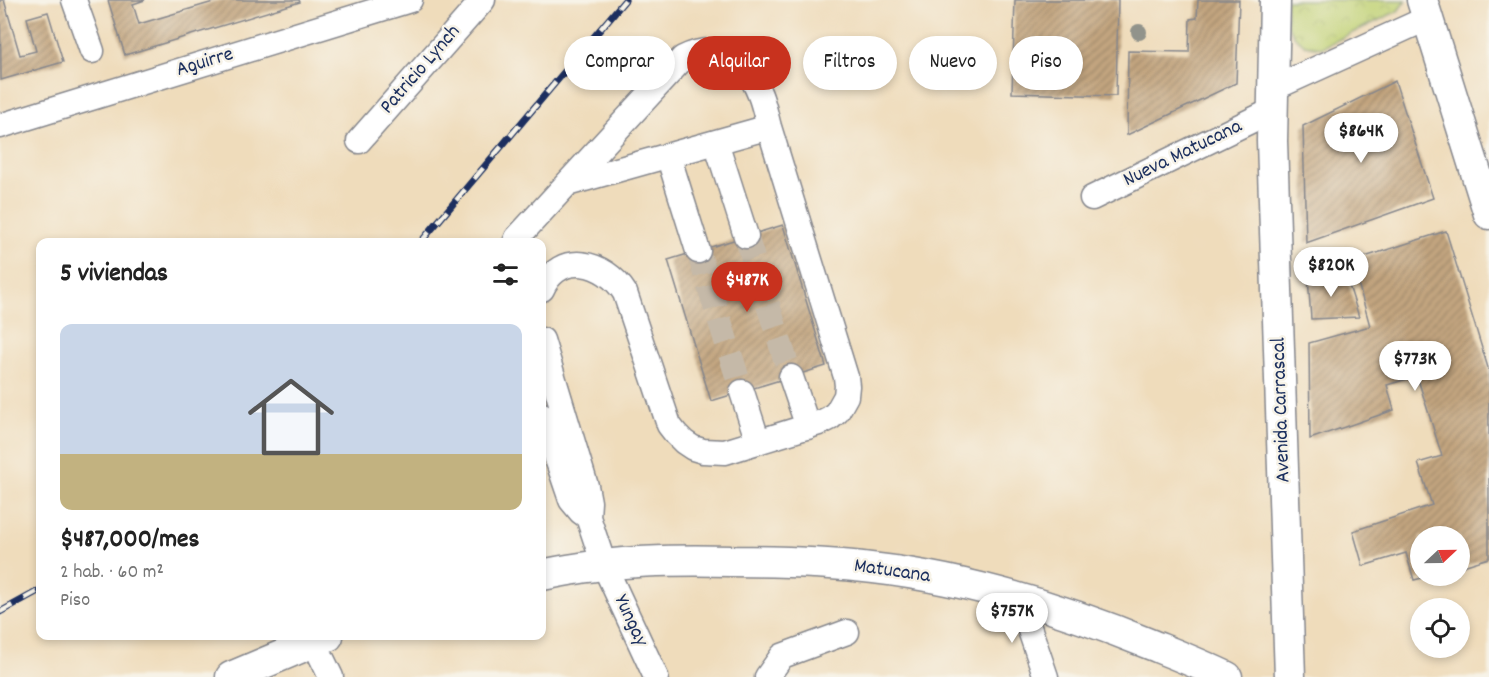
<!DOCTYPE html>
<html lang="es">
<head>
<meta charset="utf-8">
<style>
	body { margin:0; font-family:Dekko,sans-serif; background:#f6f6f6; color:#222; height:100vh; display:flex; flex-direction:column; font-size:22px; white-space:nowrap }
	* { box-sizing:border-box; margin:0 }
	p { font-size:20px; color:#767676 }
	.icon { flex:none; width:33px; height:33px; fill:none; stroke:currentColor; stroke-width:2; stroke-linecap:round; stroke-linejoin:round }
	.map { position:relative; flex:1; overflow:hidden }
	.sheet { position:absolute; left:36px; top:238px; width:510px; height:402px; display:flex; flex-direction:column; background:#fff; border-radius:12px; box-shadow:0 3px 9px #0003 }
	.sheet>* { flex:none }
	.top-card { position:absolute; left:564px; top:36px; width:570px; height:54px; display:flex; gap:12px }
	.needle { width:39px; rotate:68deg }
	.fabs { position:absolute; left:1410px; top:526px; display:grid; gap:12px }
	.fabs a { display:grid; place-items:center; width:60px; height:60px; border-radius:50%; background:#fff; box-shadow:0 3px 9px #0003; font-size:30px }
	.price { position:absolute; translate:-50% -51px; padding:0 14px; border-radius:21px; background:#fff; color:#222; font-size:20px; line-height:39px; filter:drop-shadow(0 2px 3px #0008) }
	.price::after { content:''; position:absolute; left:50%; top:36px; width:18px; height:14px; margin-left:-9px; background:inherit; clip-path:polygon(0 0,100% 0,50% 100%) }
	.price.active { background:#c8321e; color:#fff }
	ul { padding:0; list-style:none }
	li { display:grid; align-content:center; gap:12px; height:318px; padding:0 24px }
	li+li { border-top:2px solid #e0e0e0 }
	li span { display:grid; place-items:center; height:186px; border-radius:12px; color:#555 }
	li>.icon { margin-inline-start:auto }
	span .icon { width:108px; height:108px; fill:#fffc; stroke-width:1 }
	li b { font-size:26px }
	h2 { display:flex; justify-content:space-between; align-items:center; height:72px; padding:0 24px; font-size:26px }
	.tag { padding:0 21px; border-radius:27px; background:#fff; box-shadow:0 3px 9px #0003; font-size:21px; line-height:54px }
	.tag.active { background:#c8321e; color:#fff }
	.map>svg:first-child { display:block }
</style>
</head>
<body>
<div class="map">
<svg width="1489" height="677" viewBox="0 0 1489 677">
	<defs>
		<pattern id="park-crowns" width="20" height="18" patternUnits="userSpaceOnUse" patternTransform="scale(1.5)"><rect width="20" height="18" fill="#c0d173"/><path d="M2 6a3 3 0 1 1 6 0M12 15a3 3 0 1 1 6 0" fill="none" stroke="#a4b466"/></pattern>
		<pattern id="building-hatch" width="6" height="6" patternUnits="userSpaceOnUse" patternTransform="scale(1.5)"><rect width="6" height="6" fill="#c3a57f"/><path d="M-1 1l2-2M0 6l6-6M5 7l2-2" fill="none" stroke="#9e876b"/></pattern>
	</defs>
	<rect width="100%" height="100%" fill="#f7f3e8"/>
	<filter id="ink" filterUnits="userSpaceOnUse"><feTurbulence type="fractalNoise" baseFrequency=".0167" numOctaves="2"/><feDisplacementMap in="SourceGraphic" scale="12" xChannelSelector="R" yChannelSelector="G"/><feConvolveMatrix kernelMatrix="1 2 1 2 8 2 1 2 1" color-interpolation-filters="sRGB"/></filter>
	<filter id="wash" filterUnits="userSpaceOnUse"><feTurbulence type="fractalNoise" baseFrequency=".008" numOctaves="4" result="noise"/><feDisplacementMap in="SourceGraphic" scale="24" xChannelSelector="R" yChannelSelector="G"/><feGaussianBlur stdDeviation="1.35" result="paint"/><feColorMatrix in="noise" values="0 0 0 0 0 0 0 0 0 0 0 0 0 0 0 0 0 1.4 0 .05"/><feComposite in="paint" operator="in"/></filter>
	<g filter="url(#wash)">
		<rect width="100%" height="100%" fill="#efdcbb"/>
		<path fill="url(#park-crowns)" stroke="#6e8068" stroke-width="1.5" d="M1286,0H1406L1398,11L1321,48L1305,45L1295,37L1287,25Z"/>
		<g id="blocks">
			<path fill="url(#building-hatch)" d="M0,0H4L20,55L36,51L27,18L48,12L63,62L1,80Z
				M108,0H145L133,4L139,24L220,0H299L300,2L125,55Z
				M1015,0H1118L1116,96L1012,93Z
				M1198,0H1239L1236,83L1127,135L1128,51L1189,52L1190,19L1197,18Z
				M1395,81L1433,198L1306,243L1303,126Z
				M783,225L826,366L711,401L668,260Z
				M1446,231L1489,371V558L1460,567V537H1420V576L1426,577L1414,580L1406,553L1363,566L1353,531L1432,505L1418,463L1442,456L1417,376L1387,385L1394,410L1310,439L1309,343L1370,326L1352,261Z
				M1346,276L1359,317L1311,319L1308,277Z"/>
		</g>
	</g>
	<g filter="url(#ink)">
		<use href="#blocks" fill-opacity="0" stroke="#85868c" stroke-width="1.5"/>
		<g fill="none" stroke-linecap="round" stroke-linejoin="round">
			<path stroke="#c5b9a8" stroke-width="24" stroke-dasharray="24 12" stroke-linecap="butt" d="M746,236L791,377
				M698,251L742,392"/>
			<g stroke="#85868c" stroke-width="27">
				<path id="minor" d="M74,0L92,51
					M1274,88L1428,18
					M0,126L410,0
					M359,141L483,0
					M716,142L746,236
					M668,155L698,251
					M567,184L769,127
					M1092,198L1273,110
					M515,243L517,238L683,58C719,40 746,59 760,95C764,105 766,116 769,127L846,377L847,386L846,396L837,412L830,418L822,422L725,452L703,451L693,448L684,442L676,434L669,425L625,293C605,261 560,250 542,289
					M542,340L586,486L589,502L588,517L604,565L656,677
					M791,377L808,427
					M742,392L758,442
					M542,415L571,500L581,512L588,517
					M1019,598L1046,677
					M314,642L331,677
					M767,677L782,656L847,632"/>
			</g>
			<g stroke="#85868c" stroke-width="33">
				<path id="major" d="M1275,0L1272,141L1290,677
					M1422,0L1489,214
					M542,575C562,571 583,567 604,565C646,560 689,560 731,561C778,561 826,562 872,568C969,579 1062,608 1152,645C1177,655 1203,665 1227,677
					M231,677L328,636"/>
			</g>
			<use href="#minor" stroke="#fff" stroke-width="24"/>
			<use href="#major" stroke="#fff" stroke-width="30"/>
			<g stroke="#1b2f5e" stroke-width="7">
				<path id="rail" d="M420,243L625,0
					M0,612L40,590"/>
			</g>
			<use href="#rail" stroke="#f7f3e8" stroke-width="4.5" stroke-dasharray="14" stroke-linecap="butt"/>
		</g>
		<circle fill="#91938b" cx="1139" cy="32" r="8"/>
	</g>
	<g text-anchor="middle" dominant-baseline="central" stroke-width="5" stroke-linejoin="round" paint-order="stroke">
		<g font-size="21" fill="#1b2f5e" stroke="#f7f3e8">
			<text transform="translate(205 63) rotate(-17)">Aguirre</text>
			<text transform="translate(421 70) rotate(-49)">Patricio Lynch</text>
			<text transform="translate(1183 154) rotate(-26)">Nueva Matucana</text>
			<text transform="translate(1282 410) rotate(-92)">Avenida Carrascal</text>
			<text transform="translate(892 572) rotate(8)">Matucana</text>
			<text transform="translate(630 621) rotate(65)">Yungay</text>
		</g>
	</g>
</svg>
<div class="fabs">
<a><svg class="needle" viewBox="-14 -14 28 28"><path d="M0-13l5 13h-10z" fill="#e53935"/><path d="M0 13l5-13h-10z" fill="#767676"/></svg></a>
<a><svg class="icon" aria-label="locate" viewBox="0 0 24 24"><circle cx="12" cy="12" r="6"/><path d="M12 2v4M12 18v4M2 12h4M18 12h4"/></svg></a>
</div>
<b class="price" style="left:1361px;top:164px">$864K</b>
<b class="price" style="left:1331px;top:298px">$820K</b>
<b class="price active" style="left:747px;top:313px">$487K</b>
<b class="price" style="left:1415px;top:392px">$773K</b>
<b class="price" style="left:1012px;top:644px">$757K</b>
<div class="top-card">
<a class="tag">Comprar</a>
<a class="tag active">Alquilar</a>
<a class="tag">Filtros</a>
<a class="tag">Nuevo</a>
<a class="tag">Piso</a>
</div>
<section class="sheet">
<h2>5 viviendas<svg class="icon" aria-label="filters" viewBox="0 0 24 24"><path d="M4 7h16M4 17h16"/><circle cx="9" cy="7" r="2"/><circle cx="15" cy="17" r="2"/></svg></h2>
<ul>
<li><span style="background:linear-gradient(#c9d6e8 70%,#c2b280 0)"><svg class="icon" aria-label="home" viewBox="0 0 24 24"><path d="M3 11l9-7 9 7M6 9v11h12V9"/></svg></span><div><b>$487,000/mes</b><p>2 hab. · 60 m²</p><p>Piso</p></div></li>
</ul>
</section>
</div>
</body>
</html>
